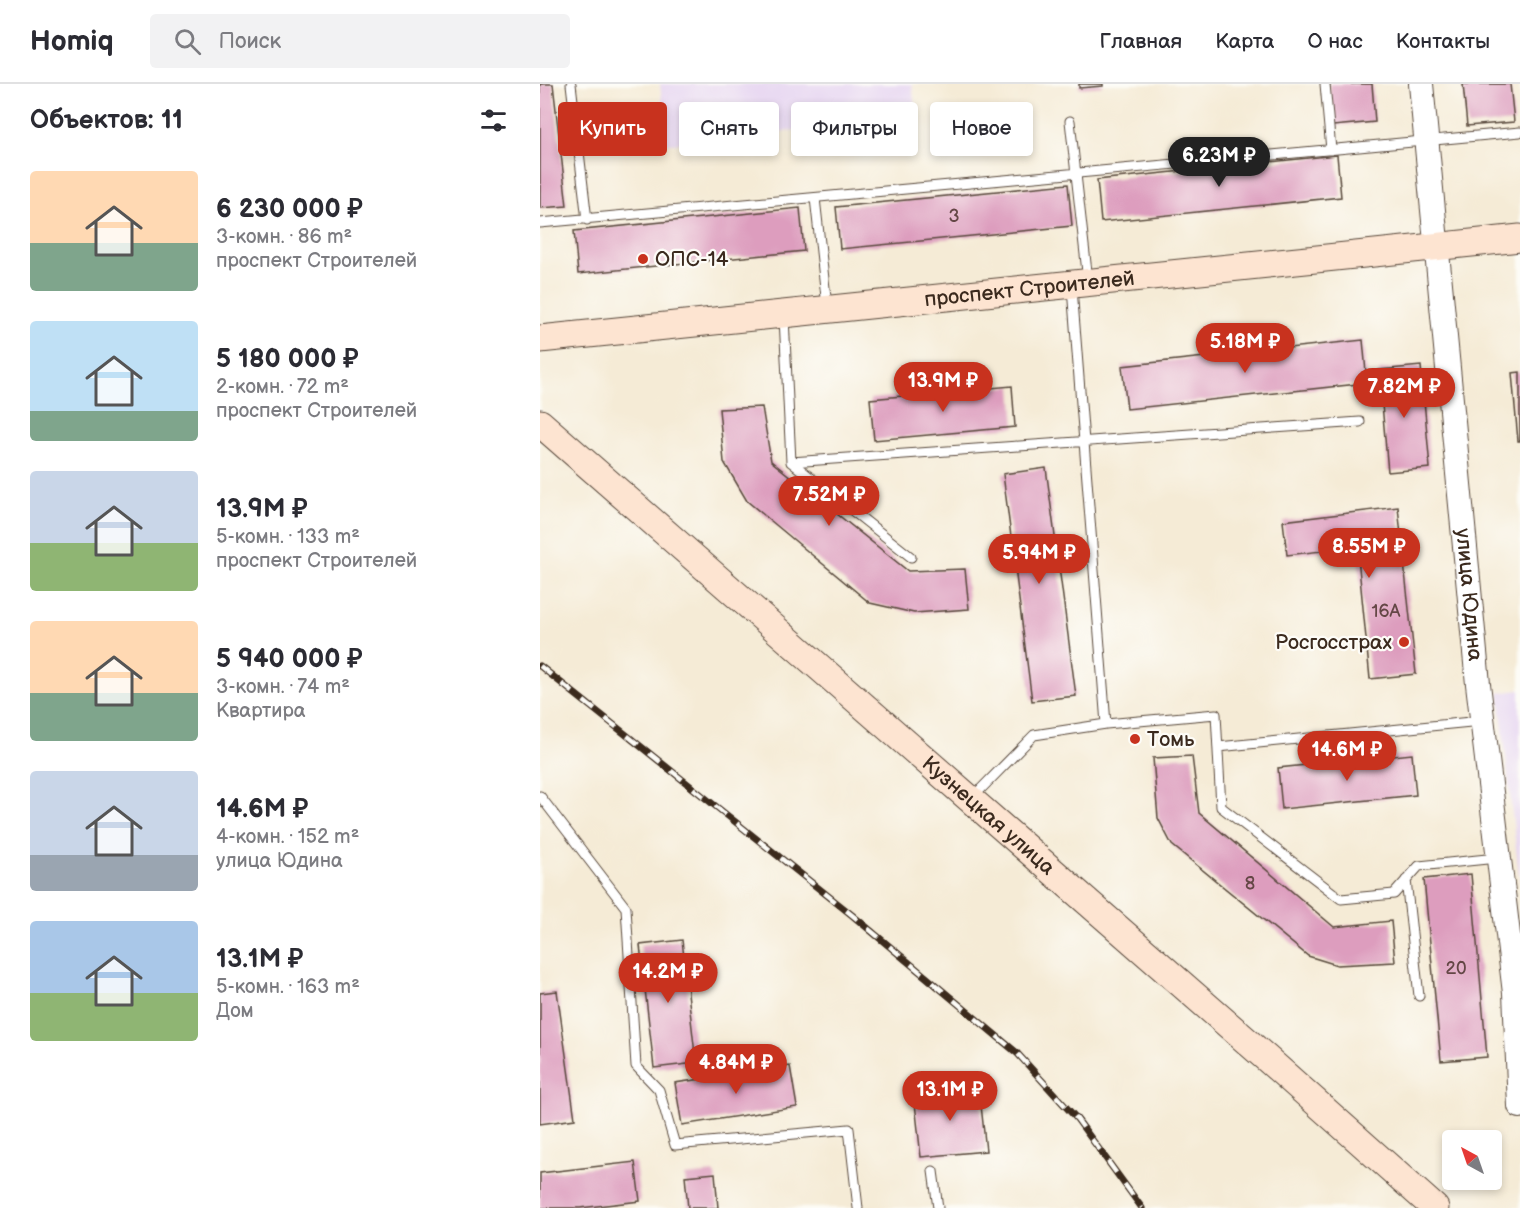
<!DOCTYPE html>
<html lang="ru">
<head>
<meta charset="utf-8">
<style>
	body { margin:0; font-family:"Balsamiq Sans",sans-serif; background:#f2f2f3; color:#2b2b33; height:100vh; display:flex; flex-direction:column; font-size:22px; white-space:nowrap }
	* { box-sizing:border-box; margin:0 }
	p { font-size:20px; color:#7c7c81 }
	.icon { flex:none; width:33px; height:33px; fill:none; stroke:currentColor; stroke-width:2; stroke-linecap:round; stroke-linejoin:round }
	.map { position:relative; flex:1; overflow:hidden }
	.side { display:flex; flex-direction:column; background:#fff; width:540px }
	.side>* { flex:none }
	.guide { position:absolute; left:18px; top:18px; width:570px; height:54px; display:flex; gap:12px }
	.needle { width:39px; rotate:320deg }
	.fabs { position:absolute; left:902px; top:1046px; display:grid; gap:12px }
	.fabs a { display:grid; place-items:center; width:60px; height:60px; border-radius:6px; background:#fff; box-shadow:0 3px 9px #0003; font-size:30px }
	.price { position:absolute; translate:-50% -51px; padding:0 14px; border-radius:21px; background:#c8321e; color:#fff; font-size:20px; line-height:39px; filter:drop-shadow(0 2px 3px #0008) }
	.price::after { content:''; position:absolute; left:50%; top:36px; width:18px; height:14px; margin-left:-9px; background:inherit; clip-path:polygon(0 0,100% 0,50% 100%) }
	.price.active { background:#222; color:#fff }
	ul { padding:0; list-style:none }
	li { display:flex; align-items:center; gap:18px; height:150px; padding:0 30px }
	li span { display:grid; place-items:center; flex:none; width:168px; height:120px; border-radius:6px; color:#555 }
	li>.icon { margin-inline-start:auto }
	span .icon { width:72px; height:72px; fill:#fffc; stroke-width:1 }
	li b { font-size:26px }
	h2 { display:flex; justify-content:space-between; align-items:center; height:72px; padding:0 30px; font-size:26px }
	.pill { padding:0 21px; border-radius:6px; background:#fff; box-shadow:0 3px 9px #0003; font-size:21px; line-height:54px }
	.pill.active { background:#c8321e; color:#fff }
	header { display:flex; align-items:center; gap:36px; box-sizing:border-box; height:84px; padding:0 30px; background:#fff; border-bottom:2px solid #e1e1e2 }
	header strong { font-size:28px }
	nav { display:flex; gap:33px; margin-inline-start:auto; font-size:21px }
	.search { width:420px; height:54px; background:#f2f2f3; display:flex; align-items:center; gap:15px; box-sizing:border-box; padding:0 21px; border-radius:6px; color:#7c7c81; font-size:22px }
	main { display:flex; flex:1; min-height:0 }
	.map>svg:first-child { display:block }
</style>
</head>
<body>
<header>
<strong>Homiq</strong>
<div class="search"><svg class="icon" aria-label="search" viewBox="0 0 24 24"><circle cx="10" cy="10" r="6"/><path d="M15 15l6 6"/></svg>Поиск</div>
<nav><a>Главная</a><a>Карта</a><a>О нас</a><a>Контакты</a></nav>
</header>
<main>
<section class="side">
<h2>Объектов: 11<svg class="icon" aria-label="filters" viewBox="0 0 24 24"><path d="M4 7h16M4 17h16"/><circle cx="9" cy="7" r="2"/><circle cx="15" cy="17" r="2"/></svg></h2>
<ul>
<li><span style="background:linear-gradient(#ffd9b3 60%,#7fa58c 0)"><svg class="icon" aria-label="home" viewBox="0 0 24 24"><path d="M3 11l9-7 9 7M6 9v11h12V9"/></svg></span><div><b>6 230 000 ₽</b><p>3-комн. · 86 m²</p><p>проспект Строителей</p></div></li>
<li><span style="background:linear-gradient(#bfe0f5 75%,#7fa58c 0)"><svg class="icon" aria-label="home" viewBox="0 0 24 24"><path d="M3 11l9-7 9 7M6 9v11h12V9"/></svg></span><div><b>5 180 000 ₽</b><p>2-комн. · 72 m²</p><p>проспект Строителей</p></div></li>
<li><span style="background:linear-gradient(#c9d6e8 60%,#8fb573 0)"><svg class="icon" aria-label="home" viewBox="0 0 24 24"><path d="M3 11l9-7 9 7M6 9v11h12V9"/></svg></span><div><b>13.9M ₽</b><p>5-комн. · 133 m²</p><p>проспект Строителей</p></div></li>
<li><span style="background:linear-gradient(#ffd9b3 60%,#7fa58c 0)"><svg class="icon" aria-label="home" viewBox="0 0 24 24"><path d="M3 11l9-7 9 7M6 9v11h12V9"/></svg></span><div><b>5 940 000 ₽</b><p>3-комн. · 74 m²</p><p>Квартира</p></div></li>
<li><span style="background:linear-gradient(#c9d6e8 70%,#9aa5b1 0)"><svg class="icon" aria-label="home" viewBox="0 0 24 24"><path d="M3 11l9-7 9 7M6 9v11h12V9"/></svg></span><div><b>14.6M ₽</b><p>4-комн. · 152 m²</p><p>улица Юдина</p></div></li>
<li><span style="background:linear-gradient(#a9c7e8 60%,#8fb573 0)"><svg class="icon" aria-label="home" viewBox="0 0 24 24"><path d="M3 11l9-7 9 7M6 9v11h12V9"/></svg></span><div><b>13.1M ₽</b><p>5-комн. · 163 m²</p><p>Дом</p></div></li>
</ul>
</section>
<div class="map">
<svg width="980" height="1124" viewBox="0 0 980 1124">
	<rect width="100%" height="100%" fill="#fdfcf7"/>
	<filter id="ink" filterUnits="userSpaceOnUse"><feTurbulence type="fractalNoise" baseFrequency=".0167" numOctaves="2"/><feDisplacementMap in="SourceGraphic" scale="12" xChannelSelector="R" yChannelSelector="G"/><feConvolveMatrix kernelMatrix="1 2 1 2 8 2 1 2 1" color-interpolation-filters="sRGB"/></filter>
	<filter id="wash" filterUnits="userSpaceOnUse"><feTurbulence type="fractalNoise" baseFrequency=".008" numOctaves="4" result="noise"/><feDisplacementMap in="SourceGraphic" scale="24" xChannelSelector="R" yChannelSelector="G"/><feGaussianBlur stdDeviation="1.35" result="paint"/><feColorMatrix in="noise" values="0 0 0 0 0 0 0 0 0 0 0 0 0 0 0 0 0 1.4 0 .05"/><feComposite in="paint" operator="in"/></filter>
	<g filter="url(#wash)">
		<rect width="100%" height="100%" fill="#f5ebd6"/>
		<path fill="#e5d3f1" d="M120,0H372L376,33L127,60Z
			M980,606V800L959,609Z"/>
		<g id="blocks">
			<path fill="#dd9dbe" d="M0,0H13L27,122L0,124Z
				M539,0H563V2L539,4Z
				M789,0H832L835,38L793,42Z
				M923,0H970L974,38L927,42Z
				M797,71L801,113L561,138L557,96Z
				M528,100L532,142L300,165L296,123Z
				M260,124L264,167L38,190L34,147Z
				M823,256L827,299L587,325L582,282Z
				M881,282L890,384L848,388L839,286Z
				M980,288V357H978L972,289Z
				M472,302L475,343L334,356L330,315Z
				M222,323L231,377L368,487L425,485L429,525L374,529L330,519L207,417L184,378L179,325Z
				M506,384L536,612L492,617L463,390Z
				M858,423L876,590L830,595L817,463L747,471L743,437Z
				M872,670L876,711L742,725L738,684Z
				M652,672L659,729L794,843L851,837L855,878L797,881L768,872L632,761L618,734L613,674Z
				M931,790L947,973L901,977L884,795Z
				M142,856L156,979L114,984L100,861Z
				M17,907L35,1035L0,1040V909Z
				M250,982L257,1023L142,1041L135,999Z
				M439,1003L446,1067L381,1073L374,1010Z
				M95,1078L100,1117L40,1124H0V1089Z
				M175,1089L178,1124H148L145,1092Z"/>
		</g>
	</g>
	<g filter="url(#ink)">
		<use href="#blocks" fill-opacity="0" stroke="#57473a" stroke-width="1.5"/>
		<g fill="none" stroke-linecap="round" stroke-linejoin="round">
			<g stroke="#57473a" stroke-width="11">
				<path id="service" d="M31,0L47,136
					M785,0L791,66
					M530,37L548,197
					M275,114L287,222
					M0,139L980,48
					M244,233L251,378L371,473
					M251,378L820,338
					M566,640L676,630L681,723L801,815L854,810L879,782L957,774
					M678,663L941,637
					M0,712L86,824L96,982L119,1006L135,1061L309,1045L318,1124
					M432,714L494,651L566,640L532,204
					M866,796L879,912
					M393,1087L398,1124"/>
			</g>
			<g stroke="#57473a" stroke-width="26">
				<g id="tertiary">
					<path id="s1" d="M881,0L938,600L975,909L980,1022"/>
				</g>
			</g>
			<g stroke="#57473a" stroke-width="29">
				<g id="secondary">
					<path id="s2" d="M0,255L980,154"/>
					<path id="s3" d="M0,339L725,973L895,1124"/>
				</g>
			</g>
			<use href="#service" stroke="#fff" stroke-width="9"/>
			<use href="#tertiary" stroke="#fff" stroke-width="24"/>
			<use href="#secondary" stroke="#fde4d1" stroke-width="27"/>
			<g stroke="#3b2a1e" stroke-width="7">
				<path id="rail" d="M0,582L312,831L477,969L537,1035L602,1124"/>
			</g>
			<use href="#rail" stroke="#fdfcf7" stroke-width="4.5" stroke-dasharray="14" stroke-linecap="butt"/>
		</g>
	</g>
	<g fill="#c8321e" stroke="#fdfcf7" stroke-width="2">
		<circle cx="103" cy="175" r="6"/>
		<circle cx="864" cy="558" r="6"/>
		<circle cx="595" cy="655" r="6"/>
	</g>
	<g text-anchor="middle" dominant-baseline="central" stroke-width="4.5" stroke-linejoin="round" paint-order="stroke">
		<g font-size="18" fill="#644746">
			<text x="414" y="132">3</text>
			<text x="846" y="527">16А</text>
			<text x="710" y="799">8</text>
			<text x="916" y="884">20</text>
		</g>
		<g font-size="21" fill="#3b2a1e" stroke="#fdfcf7" text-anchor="start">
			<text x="115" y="175">ОПС-14</text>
			<text x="852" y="558" text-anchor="end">Росгосстрах</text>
			<text x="607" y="655">Томь</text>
		</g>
		<g font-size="21" fill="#3b2a1e" stroke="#fdfcf7">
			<text stroke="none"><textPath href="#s2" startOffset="492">проспект Строителей</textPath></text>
			<text stroke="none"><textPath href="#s1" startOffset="513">улица Юдина</textPath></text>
			<text stroke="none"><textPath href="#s3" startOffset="596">Кузнецкая улица</textPath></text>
		</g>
	</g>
</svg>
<div class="fabs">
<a><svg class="needle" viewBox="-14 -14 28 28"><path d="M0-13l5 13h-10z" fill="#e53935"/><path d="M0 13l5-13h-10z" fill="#7c7c81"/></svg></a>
</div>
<b class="price active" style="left:679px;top:104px">6.23M ₽</b>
<b class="price" style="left:705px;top:290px">5.18M ₽</b>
<b class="price" style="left:403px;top:329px">13.9M ₽</b>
<b class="price" style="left:864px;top:335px">7.82M ₽</b>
<b class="price" style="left:289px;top:443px">7.52M ₽</b>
<b class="price" style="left:829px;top:495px">8.55M ₽</b>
<b class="price" style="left:499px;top:501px">5.94M ₽</b>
<b class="price" style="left:807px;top:698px">14.6M ₽</b>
<b class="price" style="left:128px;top:920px">14.2M ₽</b>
<b class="price" style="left:196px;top:1011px">4.84M ₽</b>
<b class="price" style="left:410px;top:1038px">13.1M ₽</b>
<div class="guide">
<a class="pill active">Купить</a>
<a class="pill">Снять</a>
<a class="pill">Фильтры</a>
<a class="pill">Новое</a>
</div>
</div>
</main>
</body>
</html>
